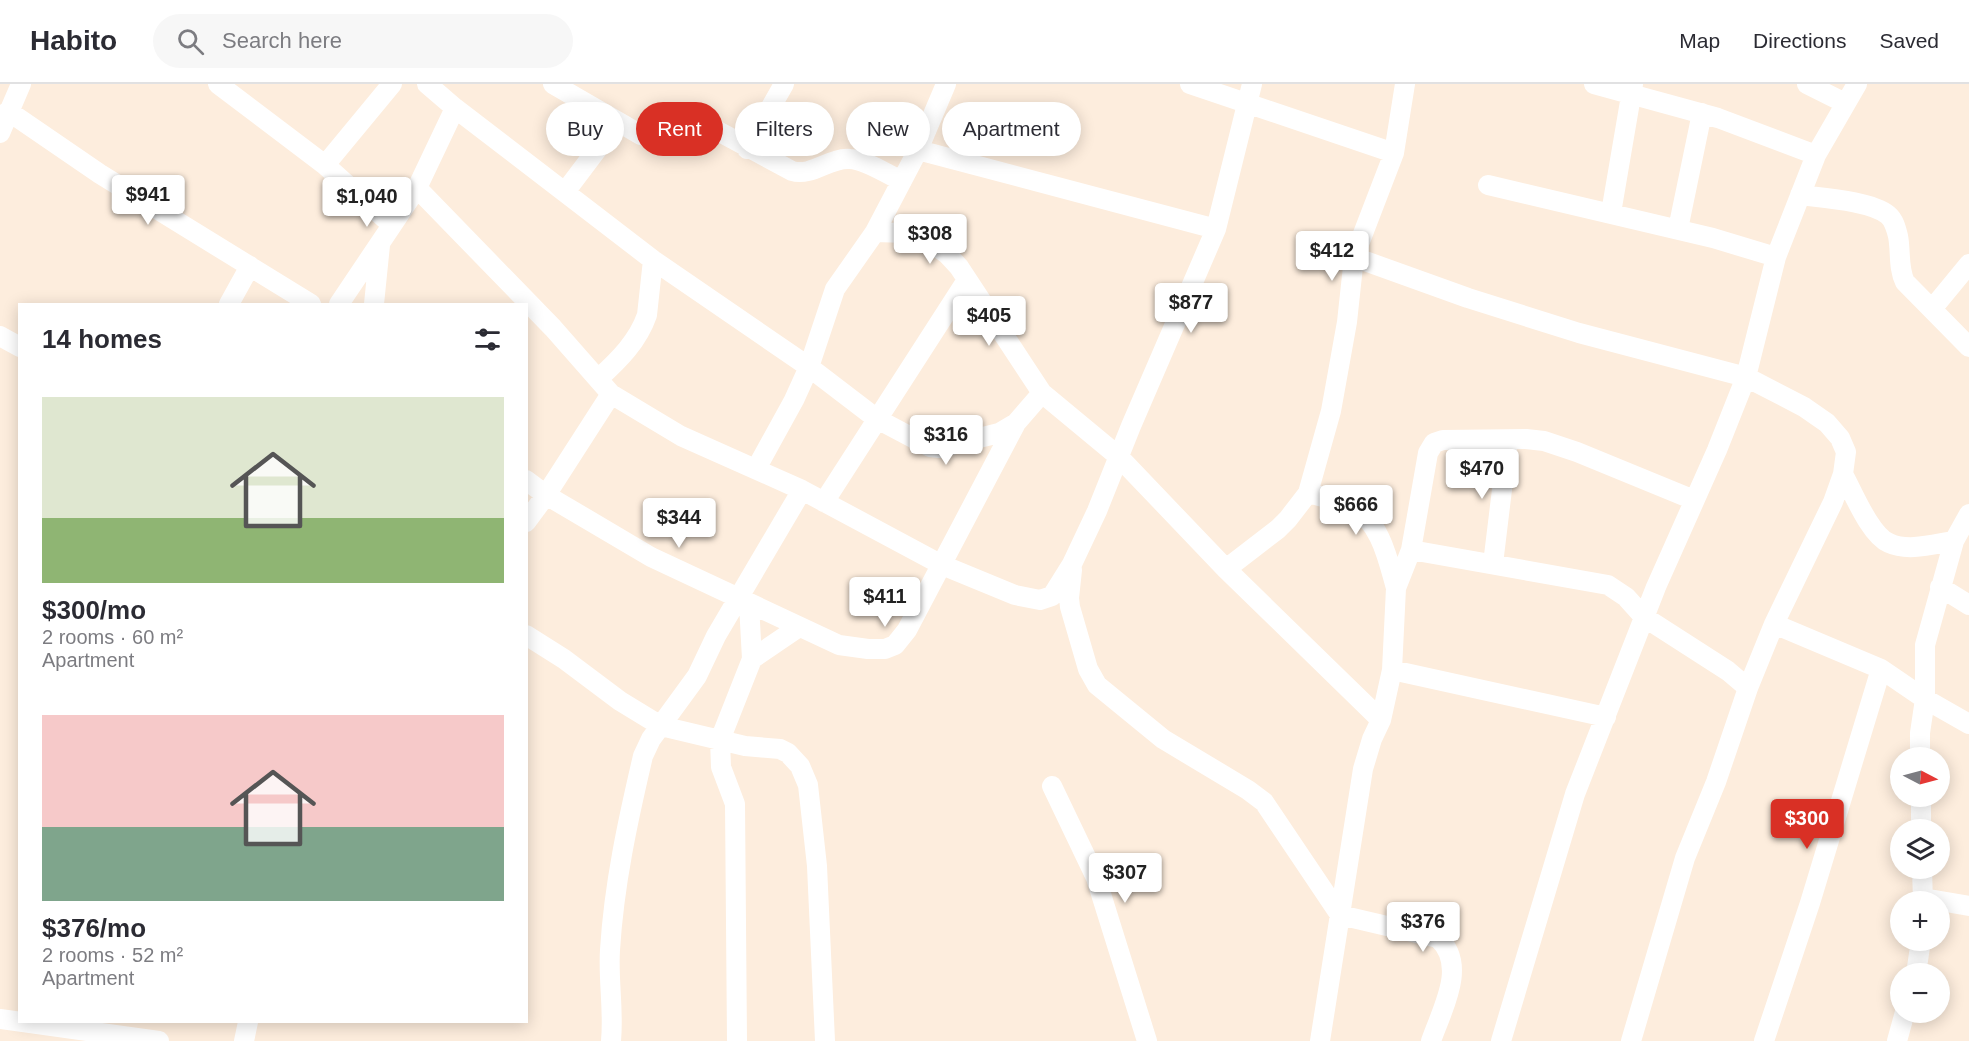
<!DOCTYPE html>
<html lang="en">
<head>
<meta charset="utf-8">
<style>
	body { margin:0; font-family:Helvetica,sans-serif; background:#f7f7f7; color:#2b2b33; height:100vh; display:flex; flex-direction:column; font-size:22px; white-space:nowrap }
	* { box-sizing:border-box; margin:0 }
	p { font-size:20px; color:#7c7c81 }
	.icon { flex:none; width:33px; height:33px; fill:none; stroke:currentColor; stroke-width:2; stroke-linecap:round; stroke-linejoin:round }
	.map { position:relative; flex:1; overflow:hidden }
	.sheet { position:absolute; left:18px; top:219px; width:510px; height:720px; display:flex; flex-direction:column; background:#fff; border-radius:0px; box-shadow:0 3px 15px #0003 }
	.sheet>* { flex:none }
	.banner { position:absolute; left:546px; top:18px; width:570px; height:54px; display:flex; gap:12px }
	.needle { width:39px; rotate:96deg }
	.buttons { position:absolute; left:1890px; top:663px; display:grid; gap:12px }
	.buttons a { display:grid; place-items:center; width:60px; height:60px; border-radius:50%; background:#fff; box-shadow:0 3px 15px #0003; font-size:30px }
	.price { position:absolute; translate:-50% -51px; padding:0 14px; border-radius:6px; background:#fff; color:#222; font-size:20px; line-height:39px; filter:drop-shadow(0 2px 3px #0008) }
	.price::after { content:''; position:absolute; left:50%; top:36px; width:18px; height:14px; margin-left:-9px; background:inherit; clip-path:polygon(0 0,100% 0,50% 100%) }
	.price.on { background:#d93025; color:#fff }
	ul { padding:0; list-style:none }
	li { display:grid; align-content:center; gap:12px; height:318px; padding:0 24px }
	li span { display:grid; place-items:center; height:186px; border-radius:0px; color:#555 }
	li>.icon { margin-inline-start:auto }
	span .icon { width:108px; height:108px; fill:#fffc; stroke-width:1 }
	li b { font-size:26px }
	h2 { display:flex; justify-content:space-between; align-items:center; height:72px; padding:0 24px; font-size:26px }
	.tag { padding:0 21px; border-radius:27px; background:#fff; box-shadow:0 3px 15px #0003; font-size:21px; line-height:54px }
	.tag.on { background:#d93025; color:#fff }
	header { display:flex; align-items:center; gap:36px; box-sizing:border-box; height:84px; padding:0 30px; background:#fff; border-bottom:2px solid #e1e1e2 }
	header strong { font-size:28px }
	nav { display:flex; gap:33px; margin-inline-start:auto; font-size:21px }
	.search { width:420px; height:54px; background:#f7f7f7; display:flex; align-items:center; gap:15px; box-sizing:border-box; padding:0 21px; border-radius:33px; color:#7c7c81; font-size:22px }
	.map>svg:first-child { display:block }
</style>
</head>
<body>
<header>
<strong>Habito</strong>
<div class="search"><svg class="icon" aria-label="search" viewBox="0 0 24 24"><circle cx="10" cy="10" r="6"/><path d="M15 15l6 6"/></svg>Search here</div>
<nav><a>Map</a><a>Directions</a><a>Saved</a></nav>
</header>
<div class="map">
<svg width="1969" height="957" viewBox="0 0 1969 957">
	<rect width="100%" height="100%" fill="#fdeddd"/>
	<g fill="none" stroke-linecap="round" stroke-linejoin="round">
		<path stroke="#fff" stroke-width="20" d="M218,0L325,81L392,141
			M427,0L455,24L653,176L809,283L877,335L930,363L939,364L999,349L1016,339
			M553,0L641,51C674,60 662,30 690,32L792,87C812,93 830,73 850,75C867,76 886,90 902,97
			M1190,0L1394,69
			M1594,0L1718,34L1816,71
			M1807,0L1845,19
			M8,27L100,90L311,220
			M0,49L21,0
			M747,65L784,0
			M918,66L1216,145
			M325,81L392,0
			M1488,101L1713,154L1776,173
			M417,104L553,244L611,310L681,352L802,406L942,481L1015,511L1040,516L1052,512L1072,480L1097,427L1131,342L1216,145L1252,0
			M565,108L617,39
			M1800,111C1823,114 1871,117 1888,131C1894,136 1896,144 1898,152C1901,167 1898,184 1905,198L1969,263
			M1611,129L1633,0
			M1678,145L1702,29
			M875,148L908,149L937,163L947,170L959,183L1042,309L1118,372L1226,485L1381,636
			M1354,173L1468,214L1579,249L1746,293L1804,323L1827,339L1840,354L1846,368L1843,390L1833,418L1774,540L1748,604L1716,698L1685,774L1631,957
			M229,220L250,182
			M339,220L417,104L455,24
			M374,220L380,161
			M1932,225L1969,180
			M0,252L20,263
			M599,294C619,276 638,257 647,231L653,176
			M756,385L794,316L809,283L835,205L875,148L918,66L946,0
			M1843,390C1853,408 1870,451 1889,459C1908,468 1934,460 1954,457
			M526,396L546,411L651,473L839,561L868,565H885L895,561L907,546L1016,339L1042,309
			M1308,409C1322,413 1339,416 1352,423C1381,438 1388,476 1396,504
			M824,418L967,196
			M526,438L546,411L611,310
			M1411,466L1608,501L1626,513L1644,533L1728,587L1748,604
			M1493,480L1508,356
			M1226,485L1278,445L1288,435L1308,409L1331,327L1347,238L1354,173L1394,69L1405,0
			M1072,486L1069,514L1070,523L1088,585L1097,601L1163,655L1248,706L1264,718L1340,831L1438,854C1468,881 1442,925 1431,957
			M1940,503L1969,521
			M1774,540L1881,585L1925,615L1969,640
			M526,551L564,575L620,617L661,642L745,662L780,665L788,669L800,682L808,701L817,782L825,957
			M752,575L799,543
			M1392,586L1606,633
			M1920,674V649L1925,615V561L1954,457L1969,430
			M1052,702L1096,794L1147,957
			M1921,712V746
			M1922,784L1923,818
			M1923,814L1969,822
			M1916,890L1921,856
			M0,935L159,957
			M244,957L248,938
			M611,957C614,926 608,896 610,866C614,800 628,736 643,672L651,655L697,592L716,552L802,406
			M737,957L735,720L721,683L720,656L752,575L749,520
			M1320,957L1363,685L1372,655L1381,636L1392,586L1396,504L1411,466L1428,369L1434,359L1443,356L1526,355L1544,357L1577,368L1694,416
			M1501,957L1575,710L1656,503L1717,366L1746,293L1776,173L1816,71L1857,0
			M1764,957L1810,819L1881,585
			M1897,957L1905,928"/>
	</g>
</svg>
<div class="buttons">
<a><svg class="needle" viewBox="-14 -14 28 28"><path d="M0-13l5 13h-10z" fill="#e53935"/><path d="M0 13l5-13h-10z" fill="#7c7c81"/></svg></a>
<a><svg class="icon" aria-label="layers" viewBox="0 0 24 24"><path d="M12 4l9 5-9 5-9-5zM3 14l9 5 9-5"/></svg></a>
<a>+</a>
<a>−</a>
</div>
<b class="price" style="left:148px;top:142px">$941</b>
<b class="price" style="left:367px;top:144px">$1,040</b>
<b class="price" style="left:930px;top:181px">$308</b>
<b class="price" style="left:1332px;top:198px">$412</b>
<b class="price" style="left:1191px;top:250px">$877</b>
<b class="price" style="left:989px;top:263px">$405</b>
<b class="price" style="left:946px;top:382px">$316</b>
<b class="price" style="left:1482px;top:416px">$470</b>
<b class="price" style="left:1356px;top:452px">$666</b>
<b class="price" style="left:679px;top:465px">$344</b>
<b class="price" style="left:885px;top:544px">$411</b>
<b class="price on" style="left:1807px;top:766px">$300</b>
<b class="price" style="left:1125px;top:820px">$307</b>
<b class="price" style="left:1423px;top:869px">$376</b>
<div class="banner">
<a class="tag">Buy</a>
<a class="tag on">Rent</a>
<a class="tag">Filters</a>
<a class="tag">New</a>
<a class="tag">Apartment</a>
</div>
<section class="sheet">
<h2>14 homes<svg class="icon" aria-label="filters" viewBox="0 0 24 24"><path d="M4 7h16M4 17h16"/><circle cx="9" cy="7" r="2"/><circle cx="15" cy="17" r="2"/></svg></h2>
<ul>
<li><span style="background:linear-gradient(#dfe7d0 65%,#8fb573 0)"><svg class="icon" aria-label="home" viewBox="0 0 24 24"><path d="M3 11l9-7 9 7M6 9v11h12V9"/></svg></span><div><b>$300/mo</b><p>2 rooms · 60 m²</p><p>Apartment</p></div></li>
<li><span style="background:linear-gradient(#f6c9c9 60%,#7fa58c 0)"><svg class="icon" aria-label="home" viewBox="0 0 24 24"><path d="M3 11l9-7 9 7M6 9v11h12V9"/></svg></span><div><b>$376/mo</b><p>2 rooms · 52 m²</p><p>Apartment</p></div></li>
</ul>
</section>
</div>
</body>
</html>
